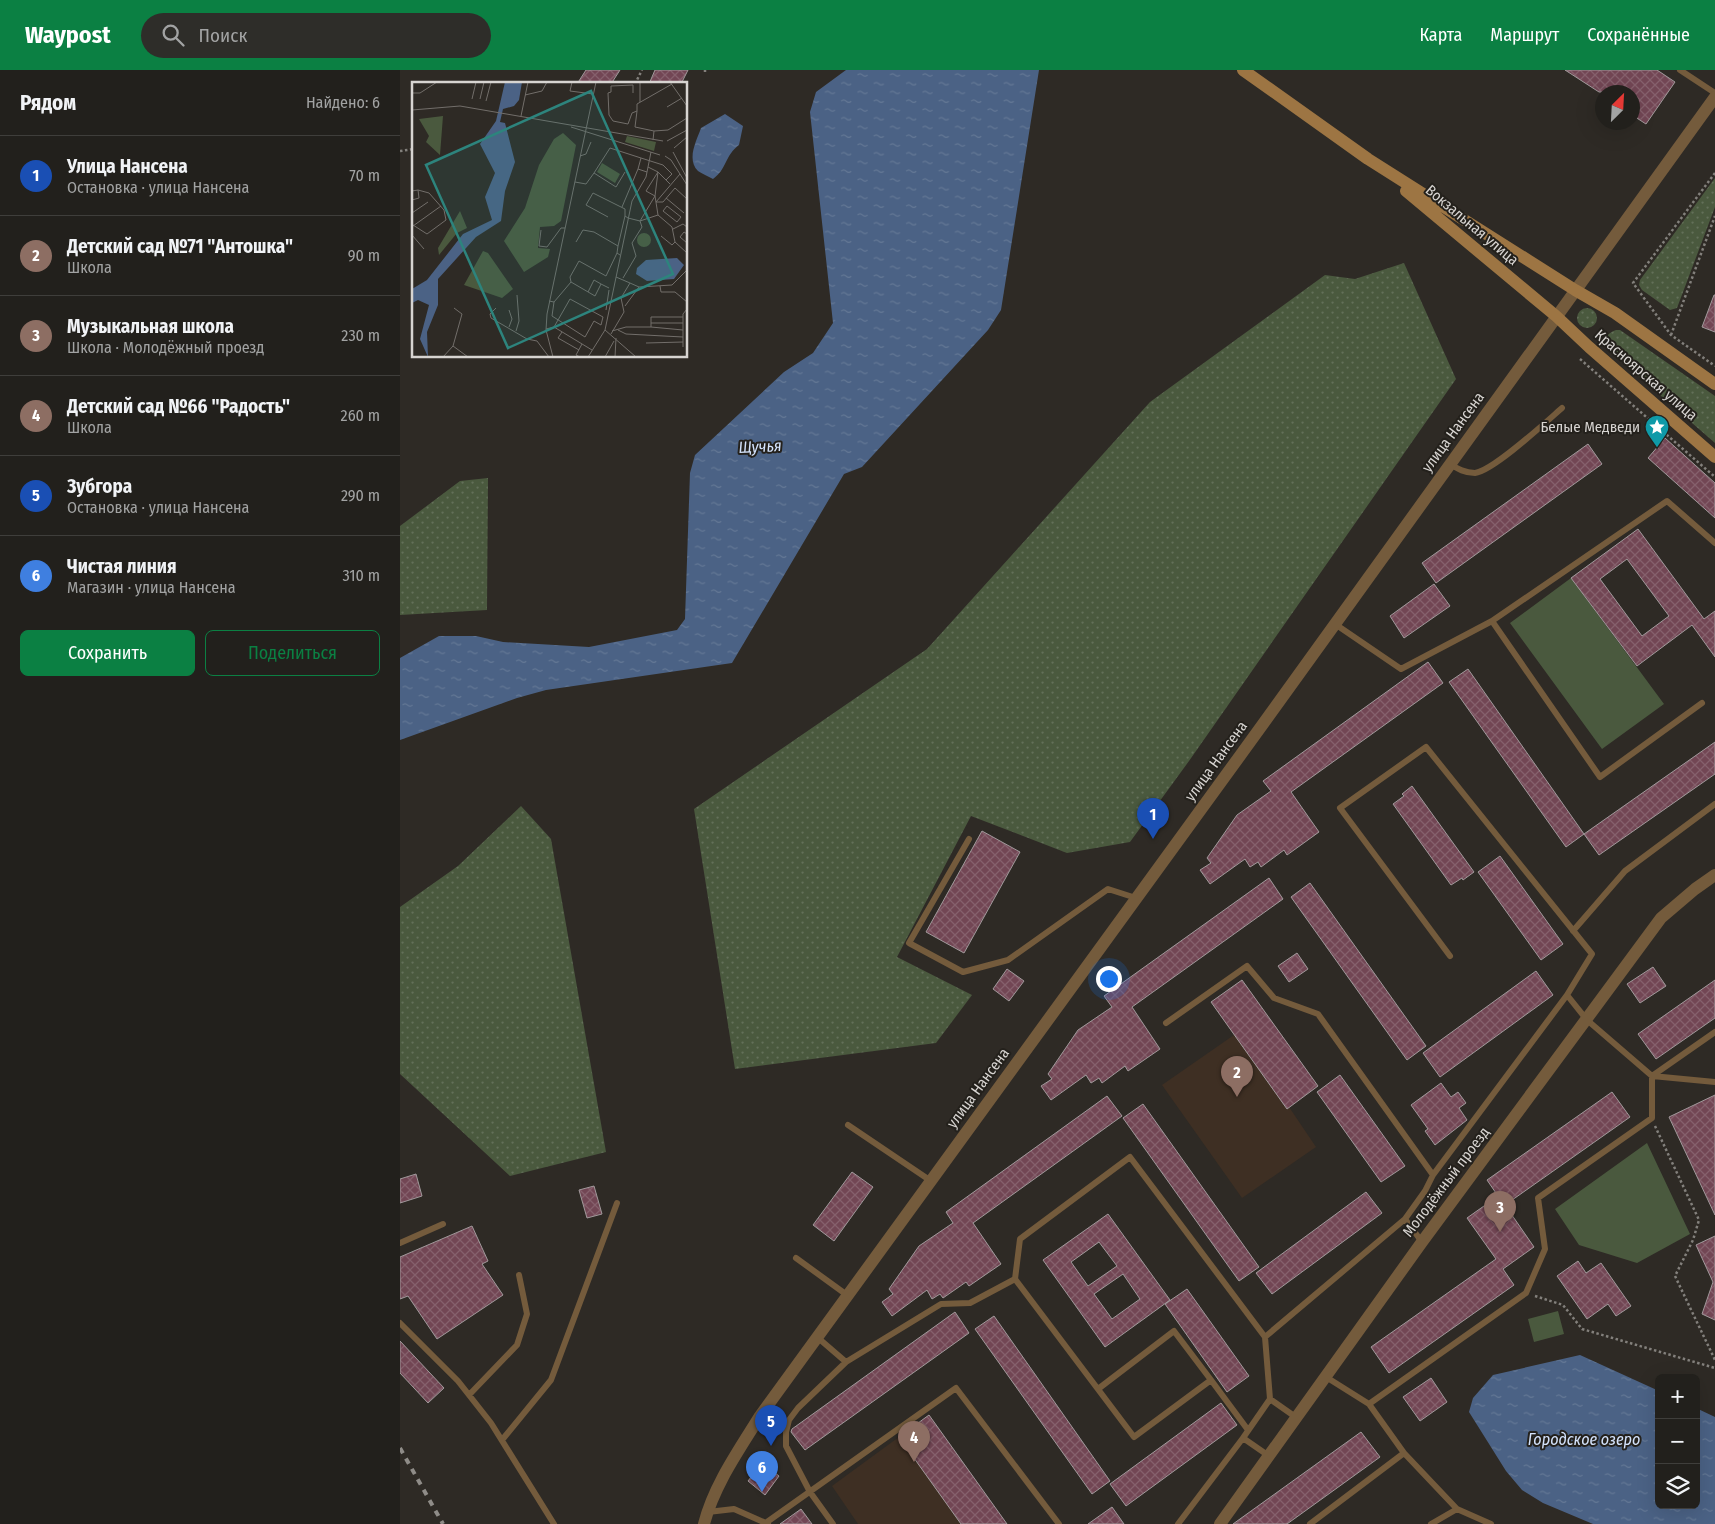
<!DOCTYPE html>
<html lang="ru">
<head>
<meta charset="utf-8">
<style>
  :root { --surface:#22201c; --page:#2e2d29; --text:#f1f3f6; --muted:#a2a3a3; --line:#3f3e3b; --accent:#0b8043 }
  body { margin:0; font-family:"Fira Sans Condensed",sans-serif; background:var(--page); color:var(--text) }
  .controls { position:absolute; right:15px; bottom:15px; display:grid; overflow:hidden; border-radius:8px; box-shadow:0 5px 20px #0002 }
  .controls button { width:45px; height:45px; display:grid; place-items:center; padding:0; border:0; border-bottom:1px solid var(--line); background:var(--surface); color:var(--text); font:25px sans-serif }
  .compass { position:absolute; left:1195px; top:15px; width:45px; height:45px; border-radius:50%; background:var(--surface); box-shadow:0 5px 20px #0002; rotate:24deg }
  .you { position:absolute; left:708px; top:908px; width:18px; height:18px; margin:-12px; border:4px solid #fff; border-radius:50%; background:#1a73e8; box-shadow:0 0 0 8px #1a73e833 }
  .badge { display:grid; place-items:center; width:32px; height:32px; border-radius:50%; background:var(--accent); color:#fff; font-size:16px; font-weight:700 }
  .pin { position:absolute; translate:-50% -41px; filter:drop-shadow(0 1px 2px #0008) }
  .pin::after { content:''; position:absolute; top:26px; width:18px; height:15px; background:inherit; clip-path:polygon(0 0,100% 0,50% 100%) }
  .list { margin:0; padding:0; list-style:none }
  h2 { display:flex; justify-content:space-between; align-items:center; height:65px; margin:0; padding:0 20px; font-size:21px }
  h2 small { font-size:16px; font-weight:400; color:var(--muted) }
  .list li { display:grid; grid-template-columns:32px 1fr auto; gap:15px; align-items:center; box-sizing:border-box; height:80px; padding:0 20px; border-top:1px solid var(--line) }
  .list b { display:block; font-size:19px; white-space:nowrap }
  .list p { margin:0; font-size:16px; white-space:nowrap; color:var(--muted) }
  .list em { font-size:16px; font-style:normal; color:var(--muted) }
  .actions { display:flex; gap:10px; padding:15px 20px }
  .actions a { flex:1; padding:11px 0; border:1px solid var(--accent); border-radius:8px; text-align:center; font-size:18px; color:var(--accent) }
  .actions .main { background:var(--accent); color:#fff }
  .icon { flex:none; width:28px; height:28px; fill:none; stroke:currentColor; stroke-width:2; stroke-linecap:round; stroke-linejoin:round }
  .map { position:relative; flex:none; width:1315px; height:1454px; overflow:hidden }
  header { display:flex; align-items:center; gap:30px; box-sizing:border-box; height:70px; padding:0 25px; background:var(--accent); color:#fff }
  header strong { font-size:24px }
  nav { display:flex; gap:28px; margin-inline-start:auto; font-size:18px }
  .search { width:350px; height:45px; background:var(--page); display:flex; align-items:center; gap:12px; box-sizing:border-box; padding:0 18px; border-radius:28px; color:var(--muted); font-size:19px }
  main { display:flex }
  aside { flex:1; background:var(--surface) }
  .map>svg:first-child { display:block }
</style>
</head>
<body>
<header>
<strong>Waypost</strong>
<div class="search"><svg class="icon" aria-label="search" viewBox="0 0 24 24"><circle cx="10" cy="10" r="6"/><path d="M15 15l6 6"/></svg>Поиск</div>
<nav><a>Карта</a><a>Маршрут</a><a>Сохранённые</a></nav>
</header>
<main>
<aside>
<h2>Рядом<small>Найдено: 6</small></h2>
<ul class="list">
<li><span class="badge" style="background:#1a4fb4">1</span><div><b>Улица Нансена</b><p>Остановка · улица Нансена</p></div><em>70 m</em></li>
<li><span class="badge" style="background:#8d6e63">2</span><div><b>Детский сад №71 &quot;Антошка&quot;</b><p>Школа</p></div><em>90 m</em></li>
<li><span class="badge" style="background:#8d6e63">3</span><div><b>Музыкальная школа</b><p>Школа · Молодёжный проезд</p></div><em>230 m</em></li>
<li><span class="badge" style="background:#8d6e63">4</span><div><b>Детский сад №66 &quot;Радость&quot;</b><p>Школа</p></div><em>260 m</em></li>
<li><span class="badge" style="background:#1a4fb4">5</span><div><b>Зубгора</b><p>Остановка · улица Нансена</p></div><em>290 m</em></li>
<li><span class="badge" style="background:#3f7fe0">6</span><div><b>Чистая линия</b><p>Магазин · улица Нансена</p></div><em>310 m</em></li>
</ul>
<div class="actions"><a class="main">Сохранить</a><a>Поделиться</a></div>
</aside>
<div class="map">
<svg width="1315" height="1454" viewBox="0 0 1315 1454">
  <defs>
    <pattern id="grass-dots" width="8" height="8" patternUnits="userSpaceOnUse" patternTransform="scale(1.25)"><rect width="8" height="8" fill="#4a593e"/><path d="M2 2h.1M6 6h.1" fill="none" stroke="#637059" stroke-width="1.8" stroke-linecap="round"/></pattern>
    <pattern id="water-ripples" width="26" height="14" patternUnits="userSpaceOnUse" patternTransform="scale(1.25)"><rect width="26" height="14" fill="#4b6285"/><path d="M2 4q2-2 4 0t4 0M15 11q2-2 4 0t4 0" fill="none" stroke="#647895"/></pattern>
    <pattern id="building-cross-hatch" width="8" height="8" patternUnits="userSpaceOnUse" patternTransform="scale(1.25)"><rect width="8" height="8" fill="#724654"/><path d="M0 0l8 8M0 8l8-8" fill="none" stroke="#85606c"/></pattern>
  </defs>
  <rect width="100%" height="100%" fill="#2e2a25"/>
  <path fill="#3e2f23" d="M842,910L918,1016L889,1037L916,1077L842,1128L762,1015L834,965L811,932Z
    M529,1345L605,1454H458L432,1416Z"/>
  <path fill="url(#grass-dots)" d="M1315,108V137L1277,238L1270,240L1242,220L1239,215L1240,210Z
    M1004,193L1056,309L789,691L730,772L667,783L571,746L497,887L572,925L536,973L335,999L294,739L527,579L750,332L925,205L955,209Z
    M1177 248a10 10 0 1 1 20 0a10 10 0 1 1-20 0Z
    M1216,260H1220L1315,326V373L1206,278C1204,269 1207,263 1216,260Z
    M88,408L87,540L0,545V456L60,411Z
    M121,736L151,769L206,1082L110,1106L0,1004V837L58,796Z"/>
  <path fill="#4a593e" d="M1171,508L1264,634L1202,679L1110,553Z
    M1247,1073L1290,1164L1237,1193L1179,1175L1155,1139Z
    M1158,1241L1164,1264L1134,1272L1128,1249Z"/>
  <path fill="url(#water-ripples)" d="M446,0H639L601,240L588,260L462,397L444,404L332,593L146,620L117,628L0,670V588L39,566H76L103,572L189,577L277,560L285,549L290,403L295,385L384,302L413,283L433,253L410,42L416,22Z
    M325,44L343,56L339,75C325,85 327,99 313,109C308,106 302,104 298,101C286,89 297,70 301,58Z
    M1180,1285L1259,1321V1435H1296V1338L1315,1347V1454H1193L1143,1433L1122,1420L1106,1401L1069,1342L1073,1328L1093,1305Z"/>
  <path fill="url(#building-cross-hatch)" stroke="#a1999b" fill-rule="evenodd" d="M186,0H220L211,14H177Z
    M255,0H288L281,14H249Z
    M1165,0H1257L1275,12L1246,54L1232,45V22H1199Z
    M1314,225H1315V262L1302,257Z
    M1265,368L1315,413V448L1248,388Z
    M1188,374L1202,394L1036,513L1022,493Z
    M1238,459L1304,549L1315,541V587L1292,555L1237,596L1171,508ZM1227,489L1269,546L1242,566L1200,509Z
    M1034,514L1050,536L1004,568L990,546Z
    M1028,592L1043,613L891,722L919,762L887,785L884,780L861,797L858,792L850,797L845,789L810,814L800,800L811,793L807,788L837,745L871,721L863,711Z
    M1068,599L1184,764L1166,777L1049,612Z
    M1315,672V704L1199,785L1184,764Z
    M1012,716L1074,802L1063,810L1062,808L1051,815L993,734L1004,726L1002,724Z
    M582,761L620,782L564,883L526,862Z
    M1100,786L1163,874L1141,890L1078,802Z
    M869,808L883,829L732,937L760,979L728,1001L725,996L702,1013L699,1008L691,1013L686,1005L651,1030L641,1016L652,1009L648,1004L678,960L712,937L704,926Z
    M910,813L1026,976L1007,990L891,827Z
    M897,883L908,899L889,912L878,896Z
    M1253,897L1266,916L1240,933L1227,914Z
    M607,899L624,911L609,931L593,919Z
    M1136,901L1153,925L1040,1007L1023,983Z
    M842,910L918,1016L887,1039L811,932Z
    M1315,910V948L1256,989L1238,964Z
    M940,1005L1005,1096L981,1112L917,1022Z
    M1041,1013L1051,1027L1058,1022L1066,1033L1059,1038L1067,1050L1035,1075L1025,1061L1028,1059L1011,1035Z
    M1212,1022L1230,1047L1105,1135L1134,1177L1103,1199L1114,1215L989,1303L971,1277L1096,1189L1067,1148L1098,1126L1087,1110Z
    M1315,1025V1145L1269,1047Z
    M707,1026L722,1046L573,1153L601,1194L569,1216L566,1212L543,1228L540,1224L532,1229L527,1220L492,1246L482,1232L493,1224L489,1219L519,1176L553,1153L546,1142Z
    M743,1034L859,1197L839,1211L723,1048Z
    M452,1102L473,1117L434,1171L413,1155Z
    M16,1104L22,1126L0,1133V1109Z
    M194,1116L202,1144L187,1148L179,1120Z
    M966,1122L982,1143L872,1224L856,1203Z
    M708,1144L770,1230L705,1277L643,1190ZM699,1172L717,1196L688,1216L671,1192ZM723,1204L740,1229L712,1249L694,1224Z
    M72,1156L88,1191L82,1194L103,1225L37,1269L8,1226L0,1229V1187Z
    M1315,1166V1250L1302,1244L1313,1212L1296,1175Z
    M1178,1191L1186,1203L1201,1193L1231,1236L1216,1246L1208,1234L1187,1249L1157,1206Z
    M787,1219L849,1306L827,1322L765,1234Z
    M555,1242L569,1263L405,1380L391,1362L392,1359Z
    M594,1246L710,1411L692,1424L575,1259Z
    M0,1271L44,1318L28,1333L0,1303Z
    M1031,1308L1047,1332L1020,1351L1003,1327Z
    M821,1333L837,1355L726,1436L710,1414Z
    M529,1345L607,1454H561L499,1367Z
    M961,1362L980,1387L887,1454H833Z
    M362,1393L379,1406L365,1425L348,1411Z
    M712,1437L724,1454H688Z
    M401,1439L412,1454H380Z"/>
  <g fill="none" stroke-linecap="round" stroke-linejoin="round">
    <path stroke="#83807c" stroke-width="2.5" stroke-dasharray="2.5 2.5" stroke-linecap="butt" d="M305,2V0
      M235,14L242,0
      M0,81L14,79
      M1315,103L1233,213L1271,265L1315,296
      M1271,265L1315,146
      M1180,289L1315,407
      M1255,1056L1299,1150L1293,1170L1275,1206L1315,1290
      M1135,1226L1163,1235L1182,1259L1315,1298"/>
    <path stroke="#745b3c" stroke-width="6" d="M1280,0L1315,23
      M1050,394C1058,399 1065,403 1075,403C1093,401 1146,352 1162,338
      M935,554L1001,599L1092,551
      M1302,633L1200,707L1092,551L1267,431L1315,473
      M569,769L509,873L563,902L608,890L708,819L736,828
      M1173,861L1225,801L1315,734
      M1050,886L940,738L1026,677L1192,884L1167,925L1187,950L1252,1006L1315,1012
      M766,953L847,896L874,928L918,944L1033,1105L1025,1121L1005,1149
      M448,1055L531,1111
      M1033,1105L1167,925
      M0,1173L43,1154
      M396,1188L447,1225
      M0,1253L58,1311L91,1353L154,1454
      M417,1267L446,1292L398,1338L389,1350L386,1362V1376L410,1422L433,1454
      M865,1267L870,1329
      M446,1292L541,1234L570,1233L615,1209
      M698,1319L774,1261L811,1310
      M69,1325L117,1275L127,1244L119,1205
      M969,1334L1126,1223L1145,1179L1138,1128L1252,1048V1006L1315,962
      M848,1360L811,1310L734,1367L615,1209L620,1169L730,1087L865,1267L1005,1149L1022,1172
      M102,1370L151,1310L217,1133
      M1004,1383L1057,1439L1091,1454
      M869,1386L843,1368L870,1329L897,1348
      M308,1442L334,1439L368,1454
      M367,1452L556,1318L659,1454
      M778,1454L843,1368
      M910,1454L1004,1383L969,1334L926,1307
      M1031,1454L1057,1439"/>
    <path stroke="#745b3c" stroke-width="12" d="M820,1454L1022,1172L1261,848L1295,819L1315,805"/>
    <path stroke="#745b3c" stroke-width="12" d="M304,1454C314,1415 339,1380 360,1346L842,683L1315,27"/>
    <path stroke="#9d7543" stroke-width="12" d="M843,0L968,89L1175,220L1215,243L1315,314
      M1006,121L1156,246L1189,277L1315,387"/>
    <path stroke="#8f8c88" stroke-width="4" stroke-dasharray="6 6" stroke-linecap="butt" d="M0,1378L43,1454"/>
  </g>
  <defs>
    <symbol id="sight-pin" viewBox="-11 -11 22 30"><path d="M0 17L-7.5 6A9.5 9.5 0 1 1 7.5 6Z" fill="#0f9aa8" stroke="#24211c"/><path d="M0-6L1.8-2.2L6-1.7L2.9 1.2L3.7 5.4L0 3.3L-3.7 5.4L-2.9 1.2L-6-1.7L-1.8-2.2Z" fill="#fff"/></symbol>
  </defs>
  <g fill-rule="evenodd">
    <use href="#sight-pin" x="1243" y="343" width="28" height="38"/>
  </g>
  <g text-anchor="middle" stroke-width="4" stroke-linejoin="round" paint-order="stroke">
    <g font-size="15" fill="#d7d4d1" stroke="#24211c">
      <text transform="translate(1072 155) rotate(40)" y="5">Вокзальная улица</text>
      <text transform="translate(1246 305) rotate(41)" y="5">Красноярская улица</text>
      <text transform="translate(1053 362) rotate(-54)" y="5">улица Нансена</text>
      <text transform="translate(816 691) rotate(-54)" y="5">улица Нансена</text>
      <text transform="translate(578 1018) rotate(-54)" y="5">улица Нансена</text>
      <text transform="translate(1046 1112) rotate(-53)" y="5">Молодёжный проезд</text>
    </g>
    <g font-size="15" fill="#d7d4d1" stroke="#24211c" text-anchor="end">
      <text x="1240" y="362">Белые Медведи</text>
    </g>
    <g font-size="16" font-style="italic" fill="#d4e3fc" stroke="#24211c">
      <text transform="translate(360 376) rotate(-3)" y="6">Щучья</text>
      <text x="1184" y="1375">Городское озеро</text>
    </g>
  </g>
  <g transform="translate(12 12)">
    <rect width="275" height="275" fill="#2e2a25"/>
    <path d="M31,34L28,73L14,60L17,54L7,37ZM151,51L164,63L149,139L142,144L128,145L126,166L138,167L136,175L112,190L92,159L113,126L127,83L142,57ZM215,54L244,60L242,69L213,60ZM48,129L55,146L45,151L27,173L26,166ZM71,169L76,171L101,207L90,216L52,203Z" fill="#4a593e"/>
    <path d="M190,81L208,92L203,101L185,90ZM225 158a7 7 0 1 1 14 0a7 7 0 1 1-14 0Z" fill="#4a593e"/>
    <path d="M93,0H110L107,18L102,24L91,27L88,40L93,41L103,80L93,109L89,139L64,155L26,197V223L15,250L16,275L8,257L17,223L6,218L0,221V207L15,198L51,152L80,138L73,115L83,91L68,62L84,39ZM265,176L272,183L262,197L235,199L224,192L225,186L234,178Z" fill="#4b6285"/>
    <path fill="none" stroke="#726e6a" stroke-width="1" d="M160,0L158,9L181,12M228,0V20M258,0L275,24M0,11H8L25,0M221,11V3L199,4V10L196,11L197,33L201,39L216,42L220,31L225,29L223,45L242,49L241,58M113,13L130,9L135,0M60,17L64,0M68,17L72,0M74,19L79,0M255,25L270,16M0,28L48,24L251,59M225,29V22L260,2M109,34L116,0M159,45L248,73M242,49L256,48L275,36M255,59L275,48M262,66L275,55M261,70L275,96M168,74L174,72L179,60M253,74L259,78L275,103M229,76L251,83L260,92L254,98M236,85L246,90L243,114L246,133M213,90L204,105L182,91L198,66L229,76L226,87L235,90M268,92L244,120H251L263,106L275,117M163,100L174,102L182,91M0,109L6,108L7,116L0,118M254,116L272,131M255,124L269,135L265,140L251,129ZM210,125L226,87M0,131L16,120M196,135L174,123L181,111L213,127V134L216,136L228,139L246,133L260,145L263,160L275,171M1,143L15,152L34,138L32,128L17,111L6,108M1,144L29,124M261,147L271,142L275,145M129,148L127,164L135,165L149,146H153M275,152L272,150L268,155L275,161M0,153L12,167M249,154L260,163L263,160M164,160L171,148L182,150L206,164L205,171M206,164L213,134M211,196L224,174L220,161L230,145L228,139L243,114L234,109L246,90L258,102M218,201L227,205L260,203L275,188M248,204L249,210H263L275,220M197,206L189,202L183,214L159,200L158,195L167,179L194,194L205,171L208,173M176,210L182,198L189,202M137,219L142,220L140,234L173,255L182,239L189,243M142,220L159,200M213,224L227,205M84,226L78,232L79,236L115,257L125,259L137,275M97,228L100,237L97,245M194,228L197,208M239,241H271M142,245L158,217L191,235L189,243M239,245L271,248M134,247L142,245L180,268M193,248L224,275M206,248L214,252L271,255M104,249L107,239L105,213M200,249L214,245H239V235H271M150,250L146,256L167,268M199,252L212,230L209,216L218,201L204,195M234,261L271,260M41,264L50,232L42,226M271,265V232L275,227M31,275L41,264L56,275M141,275L134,248L135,232L184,0M168,275L164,273L170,262M176,275L193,248L220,119L234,95L239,70M193,275L202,259M203,275L204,256"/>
    <path fill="#2d847d" fill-opacity="0.15" stroke="#2d847d" stroke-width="2.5" d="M179,9L261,192L96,266L14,83Z"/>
    <rect width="275" height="275" fill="none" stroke="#d7d4d1" stroke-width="2.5"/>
  </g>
</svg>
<div class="controls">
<button>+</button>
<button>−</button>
<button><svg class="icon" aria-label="layers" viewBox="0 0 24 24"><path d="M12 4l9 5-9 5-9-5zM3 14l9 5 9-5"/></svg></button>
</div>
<svg class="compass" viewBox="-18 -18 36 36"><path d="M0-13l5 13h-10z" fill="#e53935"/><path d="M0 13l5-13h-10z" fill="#a2a3a3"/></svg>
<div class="you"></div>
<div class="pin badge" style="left:753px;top:769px;background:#1a4fb4">1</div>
<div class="pin badge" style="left:837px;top:1027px;background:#8d6e63">2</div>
<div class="pin badge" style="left:1100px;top:1162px;background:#8d6e63">3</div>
<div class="pin badge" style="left:514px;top:1392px;background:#8d6e63">4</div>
<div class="pin badge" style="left:371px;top:1376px;background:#1a4fb4">5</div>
<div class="pin badge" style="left:362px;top:1422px;background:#3f7fe0">6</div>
</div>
</main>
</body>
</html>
